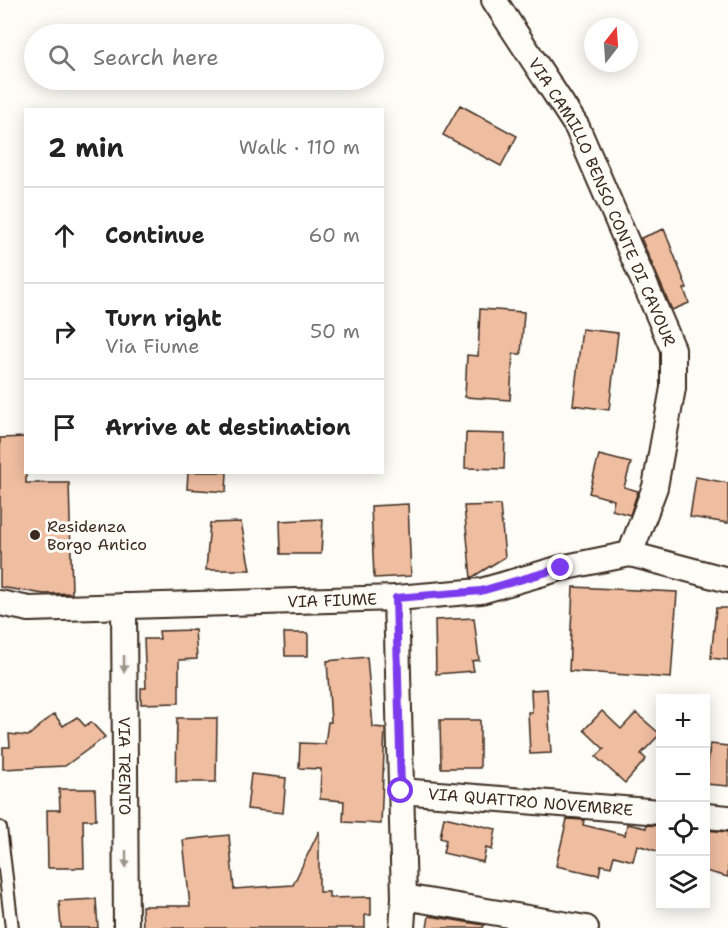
<!DOCTYPE html>
<html lang="en">
<head>
<meta charset="utf-8">
<style>
  :root { --surface:#fff; --page:#f6f6f6; --text:#222; --muted:#767676; --line:#e0e0e0 }
  body { margin:0; font-family:"Shantell Sans",sans-serif; background:var(--page); color:var(--text) }
  .controls { position:absolute; right:18px; bottom:18px; display:grid; overflow:hidden; border-radius:0px; box-shadow:0 3px 15px #0003 }
  .controls button { width:54px; height:54px; display:grid; place-items:center; padding:0; border:0; border-bottom:2px solid var(--line); background:var(--surface); color:var(--text); font:30px sans-serif }
  .compass { position:absolute; left:584px; top:18px; width:54px; height:54px; border-radius:50%; background:var(--surface); box-shadow:0 3px 15px #0003; rotate:17deg }
  .stop { position:absolute; width:18px; height:18px; margin:-14px; border:4px solid #7c3aed; border-radius:50%; background:#fff }
  .stop.end { background:#7c3aed; border-color:#fff; box-shadow:0 2px 6px #0008 }
  .list { margin:0; padding:0; list-style:none }
  h2 { display:flex; justify-content:space-between; align-items:center; height:78px; margin:0; padding:0 24px; font-size:26px }
  h2 small { font-size:20px; font-weight:400; color:var(--muted) }
  .list li { display:grid; grid-template-columns:39px 1fr auto; gap:18px; align-items:center; box-sizing:border-box; height:96px; padding:0 24px; border-top:2px solid var(--line) }
  .list b { display:block; font-size:22px; white-space:nowrap }
  .list p { margin:0; font-size:20px; white-space:nowrap; color:var(--muted) }
  .list em { font-size:20px; font-style:normal; color:var(--muted) }
  .icon { flex:none; width:33px; height:33px; fill:none; stroke:currentColor; stroke-width:2; stroke-linecap:round; stroke-linejoin:round }
  .map { position:relative; flex:none; width:728px; height:928px; overflow:hidden }
  .search { position:absolute; background:var(--surface); box-shadow:0 3px 15px #0003; left:24px; top:24px; width:360px; height:66px; display:flex; align-items:center; gap:15px; box-sizing:border-box; padding:0 21px; border-radius:33px; color:var(--muted); font-size:22px }
  .panel { position:absolute; background:var(--surface); box-shadow:0 3px 15px #0003; left:24px; top:108px; width:360px; height:366px; border-radius:0px }
  .map>svg:first-child { display:block }
</style>
</head>
<body>
<div class="map">
<svg width="728" height="928" viewBox="0 0 728 928">
  <rect width="100%" height="100%" fill="#fdfcf7"/>
  <filter id="ink" filterUnits="userSpaceOnUse"><feTurbulence type="fractalNoise" baseFrequency=".0167" numOctaves="2"/><feDisplacementMap in="SourceGraphic" scale="12" xChannelSelector="R" yChannelSelector="G"/><feConvolveMatrix kernelMatrix="1 2 1 2 8 2 1 2 1" color-interpolation-filters="sRGB"/></filter>
  <g filter="url(#ink)">
    <path fill="#efbda0" stroke="#3b2a1e" stroke-width="1.5" d="M460,105L517,136L501,166L443,135Z
      M664,229L687,288L684,289L689,303L672,310L641,238Z
      M480,309L524,312L521,354H513L510,400L465,397L467,355L478,356Z
      M582,329L618,333L609,410L573,405Z
      M466,433L505,434L504,469L465,468Z
      M26,437V483H69L72,593L44,594L0,587V438Z
      M599,455L631,463L624,487L638,491L630,515L612,510L614,500L589,493Z
      M188,472H227L226,492L187,489Z
      M696,477L728,483V523L690,517Z
      M408,504L411,576L374,578L371,506Z
      M500,505L505,557L471,578L464,506Z
      M323,519L321,554H281L280,521Z
      M241,522L250,570H206L210,523Z
      M573,587L677,592L671,678L569,671Z
      M716,608H728V660L711,658Z
      M474,618L479,660L472,661L474,671L436,674L435,620Z
      M195,630L197,659L179,660V703L141,704V688H146L144,639H160L159,631Z
      M284,633H308V656H285Z
      M367,657L373,727L385,728L381,824L343,822L344,801L320,799L321,769L299,768L300,743L325,744L328,722H331L327,661Z
      M547,689L551,753L530,754L528,712H532L531,690Z
      M602,711L621,729L636,713L660,734L641,754L646,759L625,783L596,757L604,749L584,730Z
      M54,714L63,726L77,717L85,726L91,722L105,737L65,766L3,769V747H10L9,734L28,736Z
      M177,718H217L216,782H176Z
      M440,720H480V768H441Z
      M710,744L728,746V786L706,784Z
      M251,774L286,778L283,813L247,809Z
      M59,789H95L96,820H83L84,868H48L47,810H60Z
      M444,817L496,829L492,850L486,848L483,862L443,853L446,840L440,838Z
      M567,819L584,820L583,825L625,835L627,824L646,828V825L660,826V852L637,845L633,861L614,856L611,867L601,865L599,875L556,866Z
      M705,830L728,832V877L705,871Z
      M319,831V892H329V898L371,897V915H365V928H143L142,906H190L183,840L229,835L234,889L293,885Z
      M96,899L98,928H61L59,901Z
      M429,916L484,925L483,928H427Z"/>
    <g fill="none" stroke-linecap="round" stroke-linejoin="round">
      <defs>
        <path id="service" d="M0,828L12,928"/>
        <g id="minor">
          <path id="s1" d="M494,0L577,127L673,349V388L655,487L630,554"/>
          <path d="M396,598L404,897L402,928"/>
          <path id="s2" d="M0,603L29,609L396,598L481,591L561,568L630,554L728,580"/>
          <path id="s3" d="M124,606L126,928"/>
          <path id="s4" d="M401,791L660,812"/>
          <path d="M706,816L728,818"/>
          <path d="M404,897L586,928"/>
        </g>
      </defs>
      <use href="#service" stroke="#3b2a1e" stroke-width="16"/>
      <use href="#minor" stroke="#3b2a1e" stroke-width="28"/>
      <use href="#service" stroke="#fdfcf7" stroke-width="12"/>
      <use href="#minor" stroke="#fdfcf7" stroke-width="24"/>
    </g>
    <defs><path id="oneway-solid" d="M-6-.8H1V-3.2L6.5 0L1 3.2V.8H-6Z" transform="scale(1.5)"/></defs>
    <g fill="#9c938a">
      <use href="#oneway-solid" transform="translate(124 664) rotate(90)"/>
      <use href="#oneway-solid" transform="translate(126 859) rotate(90)"/>
    </g>
  </g>
  <g fill="none" stroke-linecap="round" stroke-linejoin="round" filter="url(#ink)">
    <path stroke="#7c3aed" stroke-width="8" d="M401,791L396,598L481,591L561,568"/>
  </g>
  <circle fill="#3b2a1e" stroke="#fdfcf7" stroke-width="2" cx="35" cy="535" r="6"/>
  <g text-anchor="middle" stroke-width="6" stroke-linejoin="round" paint-order="stroke">
    <g font-size="16" fill="#3b2a1e" stroke="#fdfcf7">
      <text dy="6" stroke="none"><textPath href="#s1" startOffset="230">VIA CAMILLO BENSO CONTE DI CAVOUR</textPath></text>
      <text dy="6" stroke="none"><textPath href="#s2" startOffset="333">VIA FIUME</textPath></text>
      <text dy="6" stroke="none"><textPath href="#s3" startOffset="160">VIA TRENTO</textPath></text>
      <text dy="6" stroke="none"><textPath href="#s4" startOffset="130">VIA QUATTRO NOVEMBRE</textPath></text>
    </g>
    <g font-size="16" fill="#3b2a1e" stroke="#fdfcf7" text-anchor="start">
      <text x="47" y="532">Residenza<tspan x="47" dy="18">Borgo Antico</tspan></text>
    </g>
  </g>
</svg>
<div class="controls">
<button>+</button>
<button>−</button>
<button><svg class="icon" aria-label="locate" viewBox="0 0 24 24"><circle cx="12" cy="12" r="6"/><path d="M12 2v4M12 18v4M2 12h4M18 12h4"/></svg></button>
<button><svg class="icon" aria-label="layers" viewBox="0 0 24 24"><path d="M12 4l9 5-9 5-9-5zM3 14l9 5 9-5"/></svg></button>
</div>
<svg class="compass" viewBox="-18 -18 36 36"><path d="M0-13l5 13h-10z" fill="#e53935"/><path d="M0 13l5-13h-10z" fill="#767676"/></svg>
<div class="stop" style="left:401px;top:791px"></div>
<div class="stop end" style="left:561px;top:568px"></div>
<div class="search"><svg class="icon" aria-label="search" viewBox="0 0 24 24"><circle cx="10" cy="10" r="6"/><path d="M15 15l6 6"/></svg>Search here</div>
<section class="panel">
<h2>2 min<small>Walk · 110 m</small></h2>
<ul class="list">
<li><svg class="icon" aria-label="ahead" viewBox="0 0 24 24"><path d="M12 20V5M6 11l6-6 6 6"/></svg><div><b>Continue</b></div><em>60 m</em></li>
<li><svg class="icon" aria-label="right" viewBox="0 0 24 24"><path d="M7 20v-9h11M14 6l5 5-5 5"/></svg><div><b>Turn right</b><p>Via Fiume</p></div><em>50 m</em></li>
<li><svg class="icon" aria-label="arrive" viewBox="0 0 24 24"><path d="M6 21V4h12l-3 4 3 4H6"/></svg><div><b>Arrive at destination</b></div></li>
</ul>
</section>
</div>
</body>
</html>
